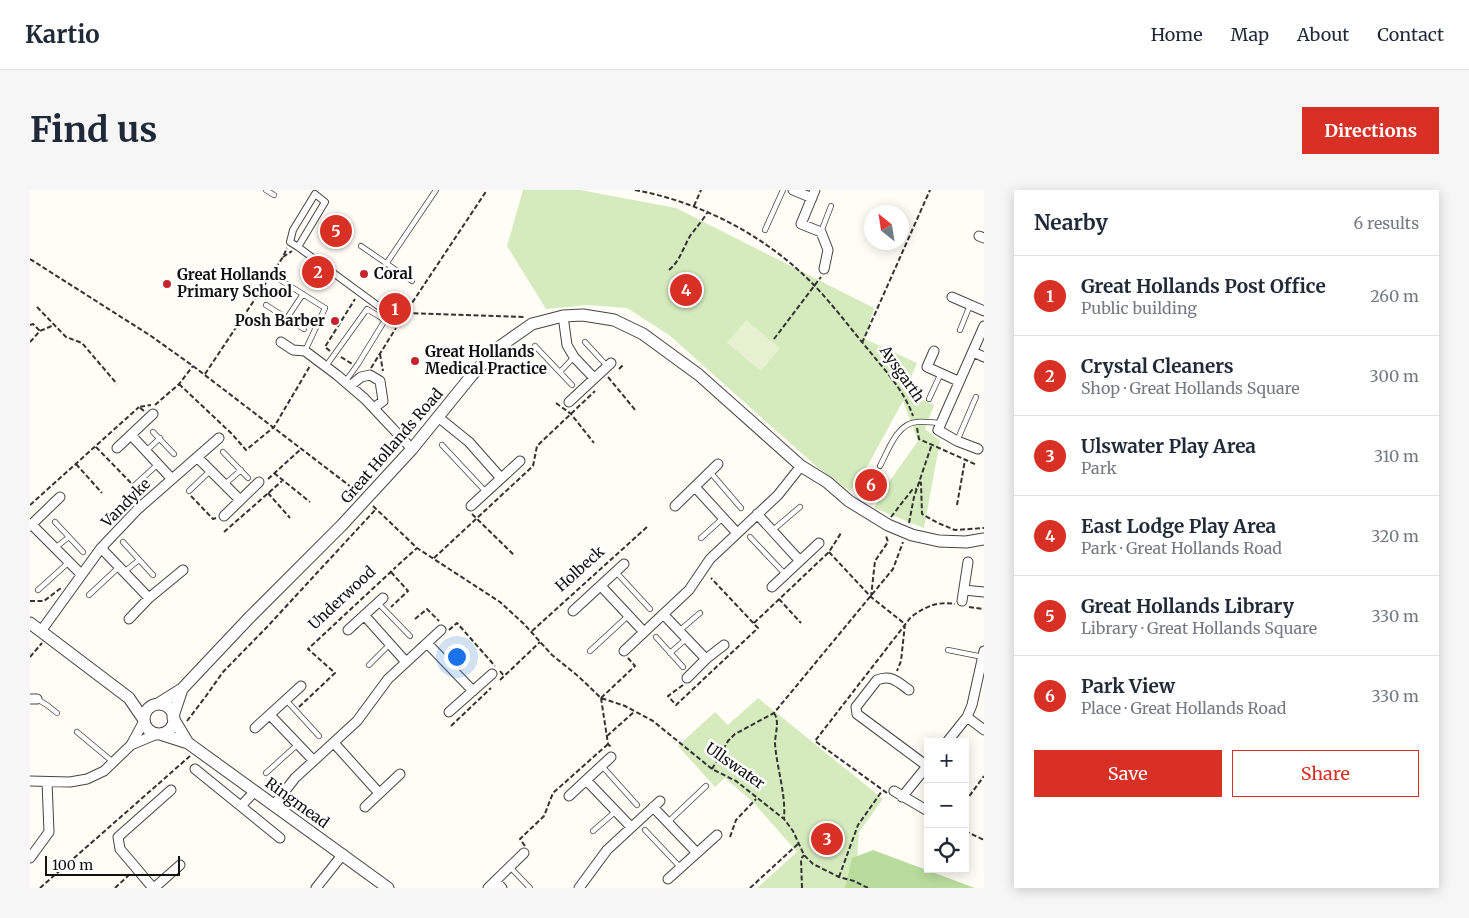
<!DOCTYPE html>
<html lang="en">
<head>
<meta charset="utf-8">
<style>
  :root { --surface:#fff; --page:#f6f6f7; --text:#1f2937; --muted:#747a83; --line:#e0e1e3; --accent:#d93025 }
  body { margin:0; font-family:Merriweather,serif; background:var(--page); color:var(--text) }
  .controls { position:absolute; right:15px; bottom:15px; display:grid; overflow:hidden; border-radius:0px; box-shadow:0 2px 12px #0003 }
  .controls button { width:45px; height:45px; display:grid; place-items:center; padding:0; border:0; border-bottom:1px solid var(--line); background:var(--surface); color:var(--text); font:25px sans-serif }
  .compass { position:absolute; left:834px; top:15px; width:45px; height:45px; border-radius:50%; background:var(--surface); box-shadow:0 2px 12px #0003; rotate:330deg }
  .scale { position:absolute; left:15px; bottom:12px; width:135px; box-sizing:border-box; padding-left:5px; border:2px solid #111; border-top:0; font-size:14px; line-height:18px; white-space:nowrap; color:#111; -webkit-text-stroke:4px #fff; paint-order:stroke }
  .you { position:absolute; left:426px; top:466px; width:18px; height:18px; margin:-12px; border:4px solid #fff; border-radius:50%; background:#1a73e8; box-shadow:0 0 0 8px #1a73e833 }
  .badge { display:grid; place-items:center; width:32px; height:32px; border-radius:50%; background:var(--accent); color:#fff; font-size:16px; font-weight:700 }
  .pin { position:absolute; translate:-50% -50%; border:2px solid #fff; box-shadow:0 1px 5px #0006 }
  .list { margin:0; padding:0; list-style:none }
  h2 { display:flex; justify-content:space-between; align-items:center; height:65px; margin:0; padding:0 20px; font-size:21px }
  h2 small { font-size:16px; font-weight:400; color:var(--muted) }
  .list li { display:grid; grid-template-columns:32px 1fr auto; gap:15px; align-items:center; box-sizing:border-box; height:80px; padding:0 20px; border-top:1px solid var(--line) }
  .list b { display:block; font-size:19px; white-space:nowrap }
  .list p { margin:0; font-size:16px; white-space:nowrap; color:var(--muted) }
  .list em { font-size:16px; font-style:normal; color:var(--muted) }
  .actions { display:flex; gap:10px; padding:15px 20px }
  .actions a { flex:1; padding:11px 0; border:1px solid var(--accent); border-radius:0px; text-align:center; font-size:18px; color:var(--accent) }
  .actions .main { background:var(--accent); color:#fff }
  .icon { flex:none; width:28px; height:28px; fill:none; stroke:currentColor; stroke-width:2; stroke-linecap:round; stroke-linejoin:round }
  .map { position:relative; flex:none; width:954px; height:698px; overflow:hidden; border-radius:0px }
  header { display:flex; align-items:center; gap:30px; box-sizing:border-box; height:70px; padding:0 25px; background:var(--surface); border-bottom:1px solid var(--line) }
  header strong { font-size:24px }
  nav { display:flex; gap:28px; margin-inline-start:auto; font-size:18px }
  .intro { display:flex; align-items:center; justify-content:space-between; box-sizing:border-box; height:120px; padding:0 30px }
  h1 { margin:0; font-size:35px }
  .button { padding:12px 22px; border-radius:0px; background:var(--accent); color:#fff; font-size:18px; font-weight:700 }
  main { display:flex; gap:30px; padding:0 30px }
  aside { flex:1; background:var(--surface); border-radius:0px; box-shadow:0 2px 12px #0003 }
  .map>svg:first-child { display:block }
</style>
</head>
<body>
<header>
<strong>Kartio</strong>
<nav><a>Home</a><a>Map</a><a>About</a><a>Contact</a></nav>
</header>
<div class="intro"><h1>Find us</h1><a class="button">Directions</a></div>
<main>
<div class="map">
<svg width="954" height="698" viewBox="0 0 954 698">
  <rect width="100%" height="100%" fill="#fffdf5"/>
  <path fill="#d5ebbd" d="M493,0H550L646,18L844,118L835,149L887,173L875,202L904,215L895,239L910,251L894,338L844,318L861,289L888,251L873,211L838,275L820,301L786,276L639,145L597,118L558,115L516,119L477,56Z
    M728,508L853,609L829,642L827,670L822,698H727L767,662L722,611L695,588L685,597L648,556L685,522L698,535Z"/>
  <path fill="#b9dc9c" d="M843,660L945,698H815L822,668Z"/>
  <path fill="#e6f2cf" d="M716,130L750,158L731,181L697,153Z"/>
  <g fill="none" stroke-linecap="round" stroke-linejoin="round">
    <defs>
      <path id="service" d="M236,0L244,5
        M735,40L753,0
        M791,42L801,16
        M331,56L382,91
        M356,74L406,0
        M252,91L295,118L275,161
        M236,115L274,139
        M257,128L273,104
        M930,140L940,115
        M555,152L577,176
        M505,156L542,195
        M296,176L337,119L355,130L328,174L315,192
        M530,182L544,167
        M899,209L911,183
        M123,242L144,264
        M927,251L946,207
        M412,255L455,301
        M116,261L130,248
        M193,262L218,288
        M850,276C858,261 867,233 887,232C894,231 903,233 911,233
        M681,283L711,318
        M195,294L211,280
        M105,295L128,274
        M159,301L181,280
        M25,332L53,362
        M743,340L770,317
        M720,347L755,384
        M671,348L693,328
        M93,352L123,385
        M25,358L39,347
        M94,382L109,370
        M586,382L620,419
        M8,400L39,372
        M59,405L89,377
        M348,413L380,446
        M649,441L670,423
        M626,447L653,477
        M918,460L953,467
        M560,461L598,426
        M640,463L656,449
        M339,475L360,454
        M7,509L17,515L27,523
        M256,510L289,546
        M47,542L83,572
        M572,576L607,615
        M236,583L268,554
        M638,632L676,596
        M615,640L650,677
        M563,641L586,621
        M480,677L500,698"/>
      <path id="pedestrian" d="M268,57L295,12L285,4L263,40L260,52L268,57L370,132"/>
      <path id="minor" d="M763,0L782,8
        M785,0L771,34L791,42L798,60L794,79
        M949,46L954,48
        M922,107L954,121
        M533,126L537,155L544,167L564,188
        M251,152L263,160L275,161L307,185L335,209L382,259
        M904,161L897,177L928,191
        M943,162L954,167
        M320,196L331,187L340,185L350,191L353,211L344,218
        M539,212L581,173
        M408,227L439,252L470,287
        M101,245L141,288
        M87,258L123,224
        M948,259L927,251L908,240L954,136
        M167,267L210,310
        M665,297L707,343
        M441,316L490,271
        M645,316L688,274
        M727,324L770,371
        M194,326L229,292
        M2,335L51,384
        M0,336L30,307
        M71,358L119,408
        M571,396L613,441
        M742,397L789,353
        M934,400L954,402
        M932,411L938,372
        M543,421L594,374
        M633,424L676,469
        M334,425L376,472
        M99,429L119,408L153,380
        M318,440L353,408
        M11,441L71,358L108,319L189,248
        M397,453L443,501
        M594,461L659,400L680,369L748,305L771,276
        M657,488L676,469L694,455
        M879,500C868,492 861,484 847,490L826,517L827,524L897,576
        M0,509H7
        M419,522L462,484
        M240,525L283,570
        M937,527L954,540
        M225,538L271,496
        M917,552L937,527L942,515L954,461
        M304,553L349,603
        M101,555L114,531
        M165,579L250,648
        M556,590L601,637
        M0,591L40,592L57,589L74,581L101,555L127,544
        M864,601L898,621
        M539,606L581,567
        M872,607L898,575
        M244,615L265,588L327,531L358,489L411,440
        M211,616L225,601
        M335,617L370,584
        M623,617L667,663
        M0,668L19,642L17,592
        M638,689L687,645
        M465,691L472,698
        M123,698L90,659L88,647L141,600
        M124,698L150,675
        M286,698L313,664
        M458,698L494,663
        M549,698L577,660L630,611"/>
      <path id="tertiary" d="M0,433L99,508L114,530
        M128,514L152,499L219,428L312,335L382,259L442,185L469,157L502,134L533,126L553,125L584,130L613,144L669,185L771,276L797,292L819,311L858,335L882,345L909,351L936,352L954,349
        M114 529a15 15 0 1 1 30 0a15 15 0 1 1-30 0Z
        M143,526L152,499
        M143,528L158,553
        M130,544L158,553L358,698"/>
    </defs>
    <use href="#service" stroke="#444" stroke-width="6"/>
    <use href="#pedestrian" stroke="#444" stroke-width="8"/>
    <use href="#minor" stroke="#444" stroke-width="11"/>
    <use href="#tertiary" stroke="#444" stroke-width="13"/>
    <path stroke="#333" stroke-width="2" stroke-dasharray="5 2.5" stroke-linecap="butt" d="M605,0C670,12 732,44 779,90C800,111 817,134 836,157C853,178 874,200 883,226
      M664,16L671,0
      M253,67L262,61
      M0,69L121,146L163,176L329,303
      M639,80C650,71 653,58 660,46C666,38 672,31 677,23
      M7,117L36,147L52,153L87,194
      M376,123L494,127
      M374,125L457,0
      M0,135L3,134L10,141
      M744,149L791,87
      M0,152L10,141L24,135
      M832,153L900,0
      M300,161L295,157L325,109
      M350,164L353,181
      M311,167L322,174
      M341,178L366,138
      M589,179L593,175
      M175,184L253,67L257,58
      M578,187L606,221
      M149,194L202,244L216,260L244,237L280,176
      M526,213L541,224L564,253
      M125,215L149,194L163,176
      M114,221L109,217L121,215
      M887,238L889,249L947,275
      M66,257L101,293
      M46,274L72,303
      M244,283L280,312
      M238,289L271,259
      M889,292L891,293L892,324L908,333L925,340L954,338
      M238,303L260,328
      M161,306L183,329L186,328
      M0,315L109,217
      M927,315L935,270
      M343,316L387,358L470,412L494,434L522,465L548,486L571,508L595,516L623,531L682,579L706,591L754,629L763,641L774,665L783,674L809,687L824,691L838,698
      M442,324L484,365
      M861,327L882,300L887,299
      M879,333L884,307L902,254
      M194,342L252,291
      M799,362L841,407L875,434L871,471L867,481
      M404,368L503,276L507,256L565,201
      M368,375L387,358
      M361,382L378,401L361,417
      M841,407L845,371L858,352L856,346
      M749,409L771,433
      M0,411H14L31,398
      M939,417L954,419
      M385,429L397,419L409,431
      M724,433L799,362L811,343
      M419,440L427,433L465,476
      M502,441L617,337
      M0,467L12,453
      M470,481L474,486
      M470,490L510,452
      M653,495L638,506L646,515L728,438L681,388
      M571,508L605,476L598,468
      M571,508L578,554L582,558
      M269,517L305,483L278,459L366,377
      M744,523C750,532 745,543 745,554C747,579 756,604 754,629
      M157,531L176,506L193,482L237,437L346,319
      M421,536L461,498
      M577,546L605,521
      M682,579L698,551L705,544L744,523L863,379L873,352
      M857,603L785,551L881,427C895,417 906,411 925,414
      M935,612L954,586
      M935,641L954,650
      M700,647L706,630L726,609
      M495,656L490,649L514,626L523,603L578,554
      M809,687L828,635L852,601
      M10,698L160,566
      M85,698L100,684
      M720,698L769,653
      M772,698L771,669L774,665"/>
    <use href="#service" stroke="#fff" stroke-width="4.5"/>
    <use href="#pedestrian" stroke="#fff" stroke-width="6"/>
    <use href="#minor" stroke="#fff" stroke-width="9"/>
    <use href="#tertiary" stroke="#fff" stroke-width="11"/>
  </g>
  <g fill="#c4262e" stroke="#fff" stroke-width="2">
    <circle cx="334" cy="84" r="5"/>
    <circle cx="137" cy="94" r="5"/>
    <circle cx="305" cy="131" r="5"/>
    <circle cx="385" cy="171" r="5"/>
  </g>
  <g text-anchor="middle" stroke-width="5" stroke-linejoin="round" paint-order="stroke">
    <g font-size="15" font-weight="bold" fill="#111" stroke="#fff" text-anchor="start">
      <text x="344" y="89">Coral</text>
      <text x="147" y="90">Great Hollands<tspan x="147" dy="17">Primary School</tspan></text>
      <text x="295" y="136" text-anchor="end">Posh Barber</text>
      <text x="395" y="167">Great Hollands<tspan x="395" dy="17">Medical Practice</tspan></text>
    </g>
    <g font-size="15" fill="#111" stroke="#fff">
      <text transform="translate(872 184) rotate(55)" y="5">Aysgarth</text>
      <text transform="translate(362 256) rotate(-49)" y="5">Great Hollands Road</text>
      <text transform="translate(96 313) rotate(-45)" y="5">Vandyke</text>
      <text transform="translate(550 379) rotate(-42)" y="5">Holbeck</text>
      <text transform="translate(312 408) rotate(-43)" y="5">Underwood</text>
      <text transform="translate(705 576) rotate(35)" y="5">Ullswater</text>
      <text transform="translate(267 613) rotate(36)" y="5">Ringmead</text>
    </g>
  </g>
</svg>
<div class="controls">
<button>+</button>
<button>−</button>
<button><svg class="icon" aria-label="locate" viewBox="0 0 24 24"><circle cx="12" cy="12" r="6"/><path d="M12 2v4M12 18v4M2 12h4M18 12h4"/></svg></button>
</div>
<svg class="compass" viewBox="-18 -18 36 36"><path d="M0-13l5 13h-10z" fill="#e53935"/><path d="M0 13l5-13h-10z" fill="#747a83"/></svg>
<div class="scale">100 m</div>
<div class="you"></div>
<div class="pin badge" style="left:365px;top:119px">1</div>
<div class="pin badge" style="left:288px;top:82px">2</div>
<div class="pin badge" style="left:797px;top:649px">3</div>
<div class="pin badge" style="left:656px;top:100px">4</div>
<div class="pin badge" style="left:306px;top:41px">5</div>
<div class="pin badge" style="left:841px;top:295px">6</div>
</div>
<aside>
<h2>Nearby<small>6 results</small></h2>
<ul class="list">
<li><span class="badge">1</span><div><b>Great Hollands Post Office</b><p>Public building</p></div><em>260 m</em></li>
<li><span class="badge">2</span><div><b>Crystal Cleaners</b><p>Shop · Great Hollands Square</p></div><em>300 m</em></li>
<li><span class="badge">3</span><div><b>Ulswater Play Area</b><p>Park</p></div><em>310 m</em></li>
<li><span class="badge">4</span><div><b>East Lodge Play Area</b><p>Park · Great Hollands Road</p></div><em>320 m</em></li>
<li><span class="badge">5</span><div><b>Great Hollands Library</b><p>Library · Great Hollands Square</p></div><em>330 m</em></li>
<li><span class="badge">6</span><div><b>Park View</b><p>Place · Great Hollands Road</p></div><em>330 m</em></li>
</ul>
<div class="actions"><a class="main">Save</a><a>Share</a></div>
</aside>
</main>
</body>
</html>
